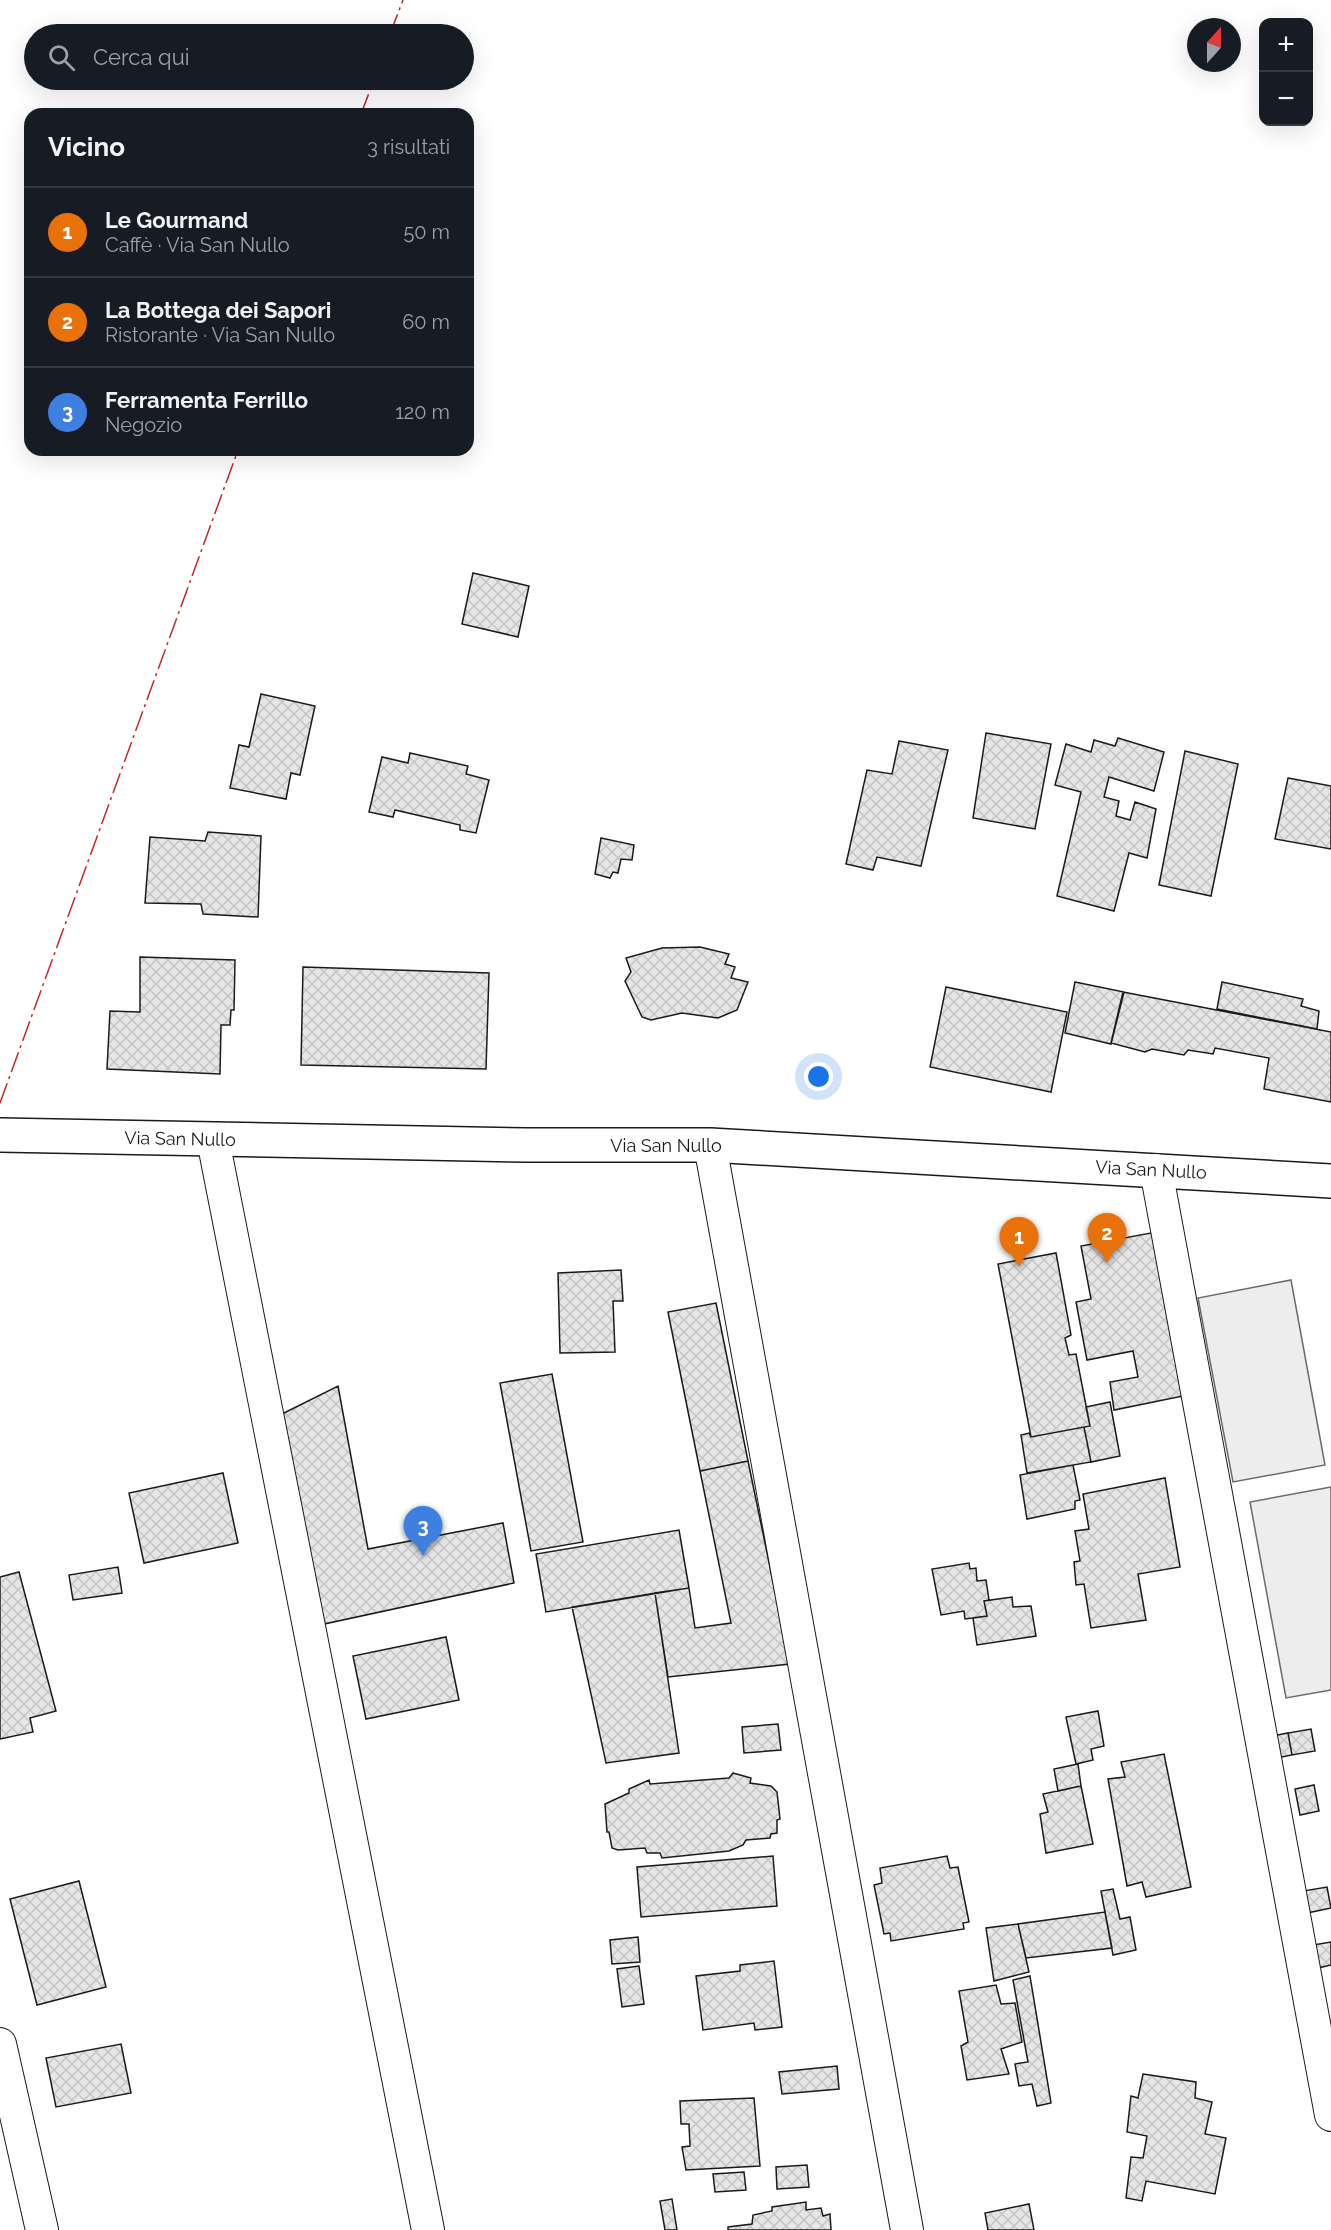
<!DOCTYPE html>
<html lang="it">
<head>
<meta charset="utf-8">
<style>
  :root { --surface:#171b24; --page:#20242c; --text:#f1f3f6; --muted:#9ea1a6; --line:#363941; --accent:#c62828 }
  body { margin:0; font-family:Raleway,sans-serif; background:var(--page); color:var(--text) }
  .controls { position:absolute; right:18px; top:18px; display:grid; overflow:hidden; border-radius:12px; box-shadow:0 6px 24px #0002 }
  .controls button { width:54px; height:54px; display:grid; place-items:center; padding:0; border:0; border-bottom:2px solid var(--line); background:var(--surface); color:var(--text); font:30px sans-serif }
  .compass { position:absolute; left:1187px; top:18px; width:54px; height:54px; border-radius:50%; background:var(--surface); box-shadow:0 6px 24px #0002; rotate:21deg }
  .you { position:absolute; left:819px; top:1077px; width:21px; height:21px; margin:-15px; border:4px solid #fff; border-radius:50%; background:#1a73e8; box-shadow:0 0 0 9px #1a73e833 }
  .badge { display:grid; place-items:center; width:39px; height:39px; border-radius:50%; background:var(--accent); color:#fff; font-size:20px; font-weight:700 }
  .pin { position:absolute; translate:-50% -50px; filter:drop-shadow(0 2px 3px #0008) }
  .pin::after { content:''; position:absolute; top:32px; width:21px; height:18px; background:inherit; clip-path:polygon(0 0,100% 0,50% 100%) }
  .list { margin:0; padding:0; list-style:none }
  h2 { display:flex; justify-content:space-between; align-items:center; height:78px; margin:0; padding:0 24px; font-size:26px }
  h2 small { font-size:20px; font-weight:400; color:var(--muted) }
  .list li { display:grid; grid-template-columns:39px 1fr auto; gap:18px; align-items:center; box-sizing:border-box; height:90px; padding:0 24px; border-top:2px solid var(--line) }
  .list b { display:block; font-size:22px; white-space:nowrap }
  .list p { margin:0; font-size:20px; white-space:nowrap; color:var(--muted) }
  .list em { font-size:20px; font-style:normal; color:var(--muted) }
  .icon { flex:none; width:33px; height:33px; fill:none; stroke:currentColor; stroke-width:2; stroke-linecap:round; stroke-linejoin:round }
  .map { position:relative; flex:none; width:1331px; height:2230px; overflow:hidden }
  .search { position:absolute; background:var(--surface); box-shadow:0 6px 24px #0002; left:24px; top:24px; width:450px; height:66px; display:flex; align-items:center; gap:15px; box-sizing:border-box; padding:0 21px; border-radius:33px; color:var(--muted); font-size:22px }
  .panel { position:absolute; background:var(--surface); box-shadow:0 6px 24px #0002; left:24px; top:108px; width:450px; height:348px; border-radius:18px }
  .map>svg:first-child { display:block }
</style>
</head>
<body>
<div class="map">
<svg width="1331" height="2230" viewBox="0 0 1331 2230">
  <defs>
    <pattern id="building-cross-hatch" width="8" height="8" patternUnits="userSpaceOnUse" patternTransform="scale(1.5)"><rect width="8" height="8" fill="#e6e6e6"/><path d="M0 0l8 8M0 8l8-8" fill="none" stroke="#c5c5c5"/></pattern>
  </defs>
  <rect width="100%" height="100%" fill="#fff"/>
  <path fill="#ededed" stroke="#6a6a6a" stroke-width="1.5" d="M1291,1280L1325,1465L1233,1482L1198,1298Z
    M1331,1487V1690L1286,1698L1250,1502Z"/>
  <path fill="url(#building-cross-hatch)" stroke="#1a1a1a" stroke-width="1.5" d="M473,573L529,586L518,637L462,624Z
    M261,694L315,706L300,775L291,773L286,799L230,788L239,745L249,747Z
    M986,733L1051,744L1035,829L973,818Z
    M1118,738L1164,752L1154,791L1109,777L1104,797L1119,801L1116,816L1130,820L1135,802L1156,809L1147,858L1129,853L1114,911L1057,896L1081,792L1055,785L1066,744L1091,752L1094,740L1115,746Z
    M899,741L948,750L921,866L877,857L873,870L846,864L867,770L892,774Z
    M1185,751L1238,764L1211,896L1159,885Z
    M410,753L468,766L466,774L489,780L476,833L460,830V825L395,810L393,817L369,812L382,757L408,763Z
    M1288,778L1331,786V849L1275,839Z
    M208,832L261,836L258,917L203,914L201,904L145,903L150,837L205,841Z
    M601,838L634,845L632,860L621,859L618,873L613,872L610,878L595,874Z
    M700,947L729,954L725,964L735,967L731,978L748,982L737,1010L718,1018L682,1013L651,1020L642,1017L625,981L631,972L626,958L662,948Z
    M140,957L235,960L234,1010H231L230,1025H221L220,1074L107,1069L110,1011L140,1012Z
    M303,967L489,973L486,1069L301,1065Z
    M1075,982L1124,992L1111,1044L1065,1033Z
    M1222,982L1303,999L1301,1006L1319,1011L1317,1029L1217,1009Z
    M946,987L1067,1012L1051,1092L930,1067Z
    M1123,992L1331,1032V1102L1264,1089L1269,1058L1215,1048L1213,1054L1188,1050L1184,1055L1152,1049L1145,1052L1111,1043Z
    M1156,1232L1188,1395L1114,1410L1110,1382L1138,1377L1133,1351L1087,1360L1076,1302L1091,1299L1081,1246Z
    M1056,1253L1071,1335L1065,1338L1069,1355L1076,1354L1090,1426L1031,1437L998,1264Z
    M621,1270L623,1301H613L615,1352L560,1353L558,1273Z
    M716,1303L748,1461L700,1471L668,1312Z
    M552,1374L583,1542L531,1551L500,1383Z
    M338,1386L368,1549L503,1523L514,1583L324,1624L276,1417Z
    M1110,1402L1120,1456L1091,1462L1084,1427L1090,1426L1086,1407Z
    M1084,1427L1091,1462L1027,1473L1021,1435L1029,1433L1031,1437Z
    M748,1461L790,1664L668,1677L655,1593L689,1588L695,1628L731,1623L700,1471Z
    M1073,1465L1080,1500L1075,1501V1509L1027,1519L1020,1475Z
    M223,1473L238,1543L144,1563L129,1493Z
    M1165,1478L1180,1567L1138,1574L1146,1620L1091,1628L1084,1584L1076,1585L1074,1562L1080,1561L1075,1531L1089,1529L1083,1494Z
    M679,1530L689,1588L546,1612L536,1554Z
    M969,1563L970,1569L976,1568L977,1581L986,1580L989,1600L984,1601L987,1616L965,1619L964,1611L941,1615L932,1569Z
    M118,1567L122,1593L73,1600L69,1575Z
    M19,1572L56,1711L30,1718L33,1732L0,1739V1577Z
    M655,1593L679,1753L606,1763L572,1607Z
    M1012,1597L1013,1607L1031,1606L1036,1636L977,1645L973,1618L987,1616L984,1601Z
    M446,1637L459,1700L366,1719L353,1656Z
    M1098,1711L1104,1746L1091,1749L1093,1760L1076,1764L1066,1717Z
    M778,1724L781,1750L744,1753L742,1727Z
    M1311,1729L1315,1751L1292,1755L1288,1733Z
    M1288,1733L1292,1755L1276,1758L1272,1736Z
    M1164,1754L1191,1887L1146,1897L1142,1882L1127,1886L1108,1779L1125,1777L1121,1762Z
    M1078,1764L1081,1786L1058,1791L1054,1769Z
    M733,1773L751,1778L750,1783L771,1786L777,1792L780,1819L777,1820V1833L771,1834L770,1838L746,1840L743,1845L729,1851L662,1858L660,1853H647L645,1848L618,1850L612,1848L609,1832H607L605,1804L629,1793V1789L649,1780L650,1784L729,1778Z
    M1314,1785L1319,1811L1300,1815L1295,1789Z
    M1081,1786L1093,1844L1046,1853L1040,1814L1048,1812L1043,1794Z
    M773,1856L777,1906L641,1917L637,1867Z
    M947,1856L950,1868L958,1867L969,1922L963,1923L964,1929L891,1941L890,1933L884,1934L874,1885L882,1883L880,1868Z
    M79,1881L106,1987L37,2005L10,1899Z
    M1327,1887L1331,1908L1307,1913L1303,1891Z
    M1113,1889L1120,1919L1130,1917L1136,1950L1113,1955L1101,1891Z
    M1105,1912L1112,1948L1026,1958L1018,1924Z
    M1018,1924L1029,1972L994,1981L986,1928Z
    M638,1937L640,1962L612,1964L610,1940Z
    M1331,1942V1965L1318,1968L1313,1945Z
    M774,1961L782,2027L755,2030L754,2023L703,2030L696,1976L740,1971V1965Z
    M639,1966L644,2004L622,2007L617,1969Z
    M1030,1976L1051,2103L1037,2106L1032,2084L1019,2086L1015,2064L1028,2062L1013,1980Z
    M996,1985L1001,2004L1015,2003L1022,2042L1001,2049L1009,2074L967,2080L961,2046L968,2042L959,1991Z
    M121,2044L131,2093L56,2107L46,2058Z
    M837,2066L839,2089L782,2094L779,2072Z
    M1143,2074L1196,2082L1195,2098L1212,2102L1205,2134L1226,2138L1215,2194L1146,2181L1142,2201L1126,2198L1131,2157L1143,2158L1147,2136L1127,2132L1131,2096L1138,2098Z
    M754,2098L760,2166L686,2170L682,2147L690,2146L689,2124H681L680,2101Z
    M807,2165L809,2187L777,2189L776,2167Z
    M744,2172L746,2190L715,2192L713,2174Z
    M672,2199L677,2230H665L660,2201Z
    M806,2202V2210L821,2208L823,2216L830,2214L831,2230H728V2227L752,2224L753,2215L772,2211V2207Z
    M1029,2204L1034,2230H988L985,2213Z"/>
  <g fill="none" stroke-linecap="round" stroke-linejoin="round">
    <defs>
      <path id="street" d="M213,1140L428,2230
        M710,1145L907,2230
        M1156,1170L1331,2115
        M0,2044L42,2230"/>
      <path id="secondary" d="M0,1135L527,1145H710L1331,1181"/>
    </defs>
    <use href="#street" stroke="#1a1a1a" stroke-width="34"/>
    <use href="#secondary" stroke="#1a1a1a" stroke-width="36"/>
    <use href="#street" stroke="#fff" stroke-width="32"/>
    <use href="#secondary" stroke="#fff" stroke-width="33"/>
    <path stroke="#c62828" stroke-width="1.5" stroke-dasharray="21 4.5 3 4.5" stroke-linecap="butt" d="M390,34L403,0
      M361,114L374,80
      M0,1103L238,450"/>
  </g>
  <g text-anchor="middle" stroke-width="4.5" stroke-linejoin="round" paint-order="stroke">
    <g font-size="18" fill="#1a1a1a" stroke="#fff">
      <text transform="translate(180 1139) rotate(1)" y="6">Via San Nullo</text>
      <text x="666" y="1152">Via San Nullo</text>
      <text transform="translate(1151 1170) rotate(3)" y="6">Via San Nullo</text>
    </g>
  </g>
</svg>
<div class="controls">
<button>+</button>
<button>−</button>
</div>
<svg class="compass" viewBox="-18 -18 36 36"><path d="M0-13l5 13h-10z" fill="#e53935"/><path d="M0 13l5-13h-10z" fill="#9ea1a6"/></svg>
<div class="you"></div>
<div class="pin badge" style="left:1019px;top:1267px;background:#e8710a">1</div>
<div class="pin badge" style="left:1107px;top:1263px;background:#e8710a">2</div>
<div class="pin badge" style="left:423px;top:1556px;background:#3f7fe0">3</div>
<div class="search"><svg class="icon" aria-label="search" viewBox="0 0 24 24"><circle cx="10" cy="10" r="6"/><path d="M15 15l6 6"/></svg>Cerca qui</div>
<section class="panel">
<h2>Vicino<small>3 risultati</small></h2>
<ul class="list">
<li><span class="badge" style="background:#e8710a">1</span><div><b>Le Gourmand</b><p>Caffè · Via San Nullo</p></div><em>50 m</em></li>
<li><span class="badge" style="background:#e8710a">2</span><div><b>La Bottega dei Sapori</b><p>Ristorante · Via San Nullo</p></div><em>60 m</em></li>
<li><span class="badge" style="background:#3f7fe0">3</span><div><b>Ferramenta Ferrillo</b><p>Negozio</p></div><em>120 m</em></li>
</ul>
</section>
</div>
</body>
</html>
